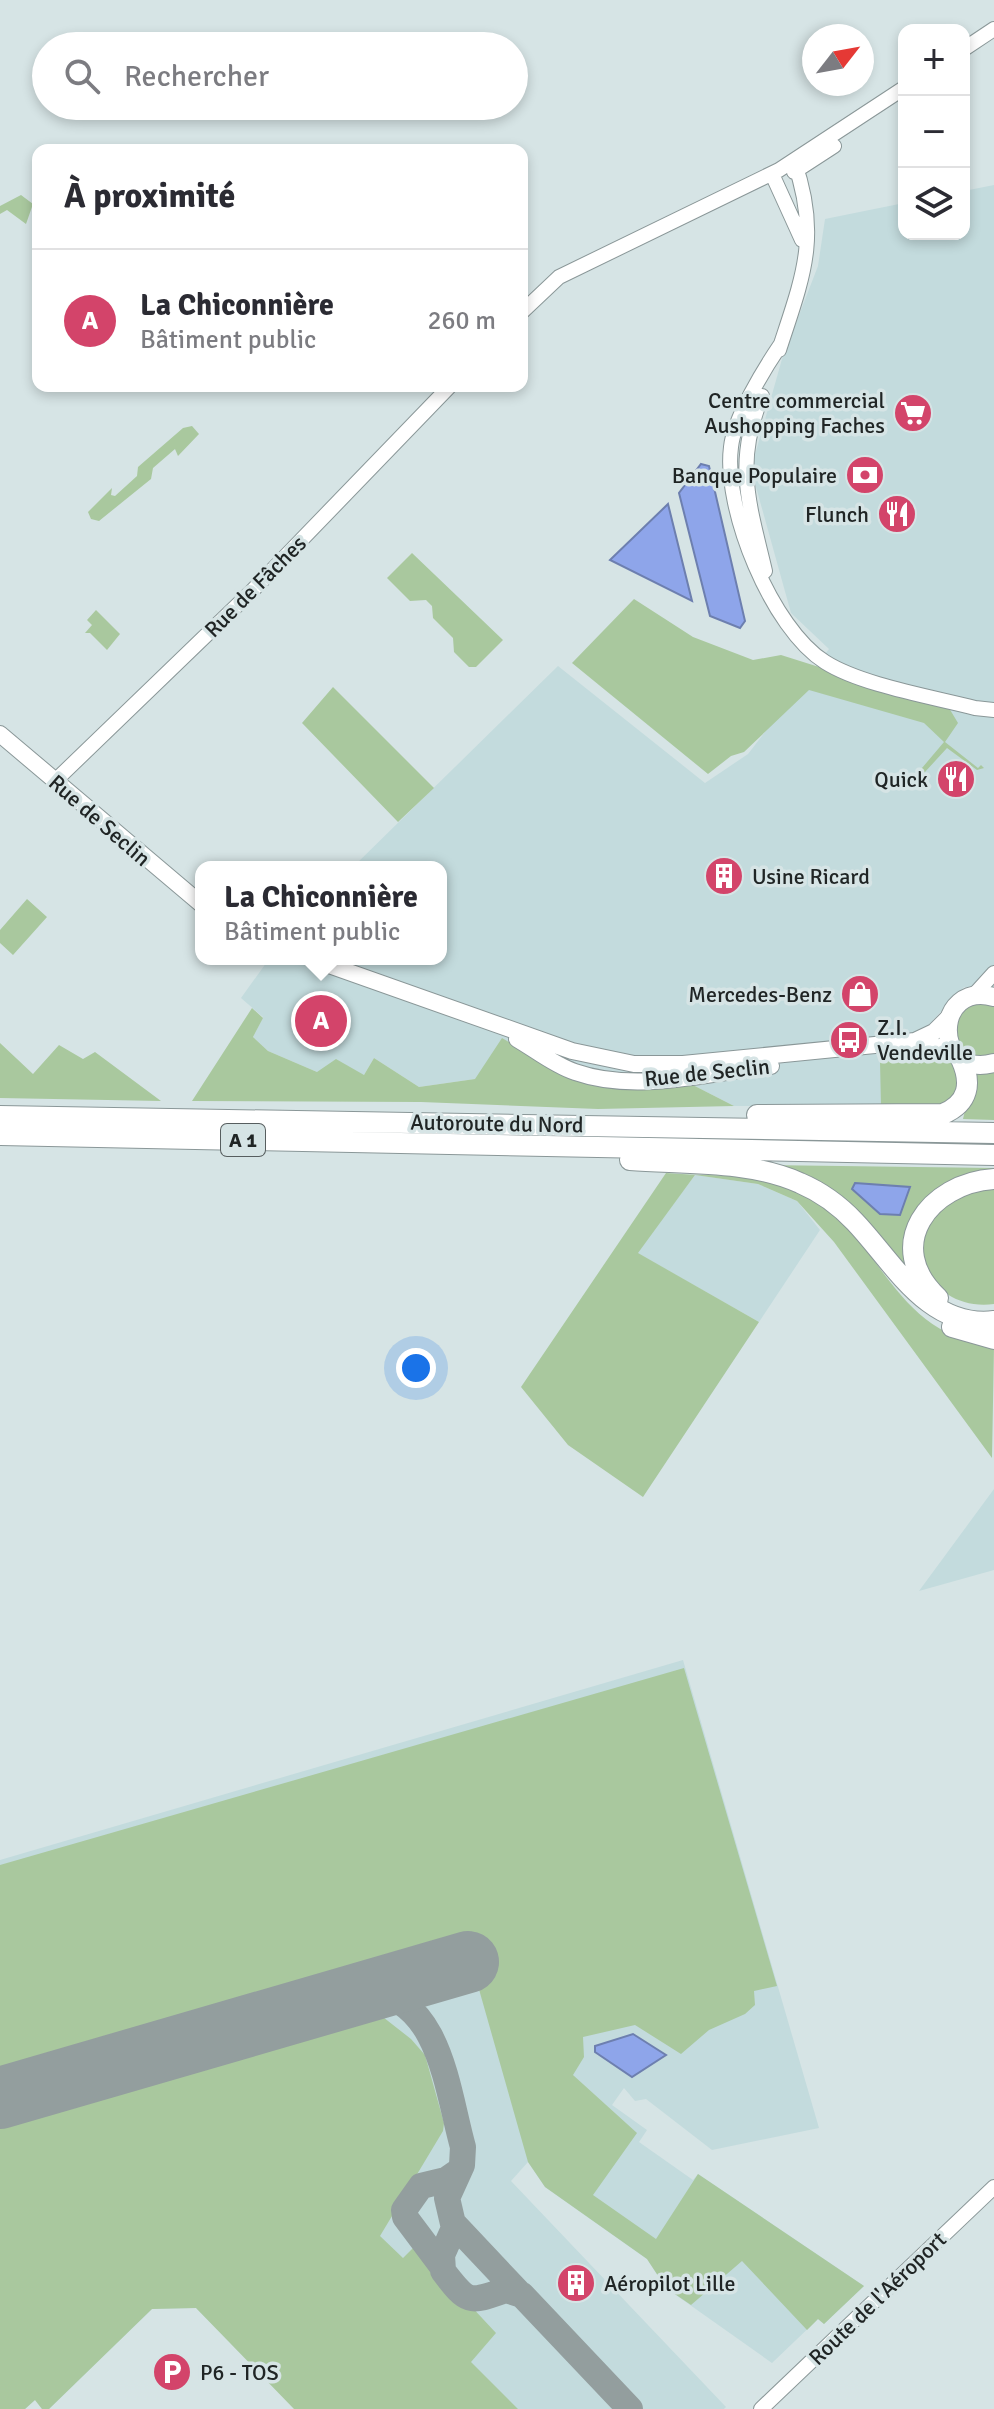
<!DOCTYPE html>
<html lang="fr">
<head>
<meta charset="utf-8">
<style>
  :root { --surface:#fff; --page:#f2f2f3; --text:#2b2b33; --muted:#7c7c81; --line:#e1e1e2; --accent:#d3446a }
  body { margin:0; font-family:Signika,sans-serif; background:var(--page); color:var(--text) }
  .controls { position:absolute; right:24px; top:24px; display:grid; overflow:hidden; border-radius:16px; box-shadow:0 4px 12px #0003 }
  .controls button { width:72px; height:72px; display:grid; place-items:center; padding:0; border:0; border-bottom:2px solid var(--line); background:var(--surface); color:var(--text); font:40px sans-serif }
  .compass { position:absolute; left:802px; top:24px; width:72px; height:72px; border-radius:50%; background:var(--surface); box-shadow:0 4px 12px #0003; rotate:59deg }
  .you { position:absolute; left:416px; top:1368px; width:28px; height:28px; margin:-20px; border:6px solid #fff; border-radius:50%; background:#1a73e8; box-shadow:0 0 0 12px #1a73e833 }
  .badge { display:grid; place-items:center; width:52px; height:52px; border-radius:50%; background:var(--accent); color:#fff; font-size:26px; font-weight:700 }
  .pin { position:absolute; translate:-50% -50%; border:4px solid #fff; box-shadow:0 2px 8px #0006 }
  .popup { position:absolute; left:195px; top:861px; width:252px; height:104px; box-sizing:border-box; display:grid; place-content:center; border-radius:16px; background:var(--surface); filter:drop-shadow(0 2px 6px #0005); font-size:26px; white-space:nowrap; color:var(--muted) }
  .popup b { font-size:30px; color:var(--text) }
  .popup::after { content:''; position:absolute; left:50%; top:100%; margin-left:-16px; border:16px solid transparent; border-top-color:var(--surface) }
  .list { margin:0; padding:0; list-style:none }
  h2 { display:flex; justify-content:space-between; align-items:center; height:104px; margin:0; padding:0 32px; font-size:34px }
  h2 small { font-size:26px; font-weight:400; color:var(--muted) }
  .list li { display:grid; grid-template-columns:52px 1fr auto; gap:24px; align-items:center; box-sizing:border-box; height:144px; padding:0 32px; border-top:2px solid var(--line) }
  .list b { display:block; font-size:30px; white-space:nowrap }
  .list p { margin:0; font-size:26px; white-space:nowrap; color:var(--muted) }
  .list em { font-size:26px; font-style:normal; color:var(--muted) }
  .icon { flex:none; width:44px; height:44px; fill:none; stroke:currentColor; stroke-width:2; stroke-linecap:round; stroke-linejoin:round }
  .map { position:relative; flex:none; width:994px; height:2409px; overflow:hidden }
  .search { position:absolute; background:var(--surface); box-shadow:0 4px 12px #0003; left:32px; top:32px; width:496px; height:88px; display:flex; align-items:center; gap:20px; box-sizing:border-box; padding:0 28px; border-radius:44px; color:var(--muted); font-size:30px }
  .panel { position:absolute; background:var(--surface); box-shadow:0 4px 12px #0003; left:32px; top:144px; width:496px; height:248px; border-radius:16px }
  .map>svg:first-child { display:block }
</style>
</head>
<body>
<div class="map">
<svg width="994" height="2409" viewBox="0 0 994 2409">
  <rect width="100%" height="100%" fill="#d6e4e5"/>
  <path fill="#c3dbdd" d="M994,185V987H964L933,1020L936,1054L881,1106H734L689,1083L636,1088L594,1086L565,1076L475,1079L419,1087L374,1058L364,1075L317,1072L268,1051L253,1037L263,1017L241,998L269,959H441V867H353L558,666L705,783L748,754L829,649L791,613L751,469L782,359L818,266L825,219L904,203V234H964V191Z
    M695,1175L758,1184L797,1201L820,1230L759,1322L637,1253Z
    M994,1489V1570L919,1591Z
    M683,1660L819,2128L712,2150L646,2099L635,2101L624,2088L612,2105L647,2130L639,2142L693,2180L698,2174L864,2286L824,2324L818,2319L772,2363L666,2288L647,2259L545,2187L528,2162L511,2181L726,2407L724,2409H295L196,2308L152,2309L49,2409H42L35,2400L25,2409H0V1860Z"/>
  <path fill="#a9c89e" d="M21,195L33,204L26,224L7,210L0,214V206Z
    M192,426L199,434L178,456L175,449L153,468L151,479L99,521L91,519L88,512L112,488L111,495L115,496L137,476L138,467L183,428Z
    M412,553L503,640L476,667H469L454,652L453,638L433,618L432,606L426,600L410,601L387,578Z
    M634,599L693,637L753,660L781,655L949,708L958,723L945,742L978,768L981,765L984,768L977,770L947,748L914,784L911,781L944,742L924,723L809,690L744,752L731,756L708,774L572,663Z
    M96,610L120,634L107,650L90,633H85L92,625L87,620Z
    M333,687L434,788L398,822L302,723Z
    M27,899L47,917L13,955L0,943V930Z
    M994,1004V1055L979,1058L962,1050L954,1024L966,1005Z
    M252,1008L263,1018L253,1037L268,1051L317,1072L336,1059L364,1075L374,1058L419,1087L475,1079L502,1038L565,1076L594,1086L636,1088L689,1083L734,1106L598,1109L421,1102L192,1101Z
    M0,1043L33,1074L59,1045L83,1059L95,1052L161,1101L0,1098Z
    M936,1054C957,1059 957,1073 959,1092L943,1105L881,1106L880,1061Z
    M994,1072V1120L963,1119L974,1073Z
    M764,1165L994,1168V1173L916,1215L919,1282L872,1234Z
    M666,1173C709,1177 758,1171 799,1191C883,1231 887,1334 994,1346L992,1458L834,1242L797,1201L758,1184L695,1175L638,1253L759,1322L643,1497L568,1445L521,1387Z
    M994,1185V1304C930,1312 898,1244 946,1201C956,1191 981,1189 994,1185Z
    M684,1668L777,1986L754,1991L755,2005L745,2014L709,2030L681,2054L635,2025L583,2037L584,2057L573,2075L637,2133L593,2195L656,2239L698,2174L864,2286L824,2324L818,2319L807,2330L742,2261L691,2305L666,2288L647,2259L545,2187L528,2162L465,1940L0,2075V1865Z
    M374,2010L411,2039L425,2055L444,2123L443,2131L380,2236L403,2258L415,2246L496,2333L471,2362L518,2409H294L196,2308L152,2309L49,2409H42L35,2400L25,2409H0V2120Z"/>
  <path fill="#8ea5ea" stroke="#6d7faf" stroke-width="2" d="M701,464L709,466L745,621L740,628L710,616L679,493Z
    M668,504L692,601L610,560Z
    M855,1183L910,1187L900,1215L880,1214L852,1189Z
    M633,2034L666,2055L632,2077L595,2052V2046Z"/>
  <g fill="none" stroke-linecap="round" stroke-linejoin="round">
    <path stroke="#939e9e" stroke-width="26" d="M369,1991C441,1999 447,2091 463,2147L462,2165L447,2198L454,2228L442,2255L443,2271C468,2304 469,2303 506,2290L522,2295L630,2409
      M453,2223L518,2292
      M441,2265L405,2217L404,2210L421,2186L446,2180L459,2171"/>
    <path stroke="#939e9e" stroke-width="62" d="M0,2098L468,1962"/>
    <defs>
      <path id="tertiary" d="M964,49L994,29
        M794,172L834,146
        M772,174L802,240
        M522,312L559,277L779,170L904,88
        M781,344C764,369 734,418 731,447C723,509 772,629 825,662C861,685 933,697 975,708L994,710
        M779,350C802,279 821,237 794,161
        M762,396C734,463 749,503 765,571
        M55,781L252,591L450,386
        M974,995L994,973
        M761,2409L994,2187"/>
      <path id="secondary" d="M0,734L201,904
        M312,959L572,1051L634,1064H683L915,1041L934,1032L950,1016
        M517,1039C536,1050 554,1065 575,1072C638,1094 708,1072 771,1066
        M909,1049L940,1047L955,1053"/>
      <path id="primary" d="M994,997C933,980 932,1080 994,1063"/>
      <path id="motorway" d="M757,1115L943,1114C969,1103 972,1083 961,1059
        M0,1116L994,1133
        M0,1135L994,1155
        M630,1160C684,1164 750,1160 800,1183C821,1192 840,1206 855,1222C894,1263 928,1329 994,1321
        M938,1298C882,1246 929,1183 994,1179
        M952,1327L994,1339"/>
    </defs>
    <use href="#tertiary" stroke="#8a9798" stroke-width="16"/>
    <use href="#secondary" stroke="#8a9798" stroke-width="18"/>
    <use href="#primary" stroke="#8a9798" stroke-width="20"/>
    <use href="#motorway" stroke="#8a9798" stroke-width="22"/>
    <use href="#tertiary" stroke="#fff" stroke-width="14"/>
    <use href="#secondary" stroke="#fff" stroke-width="16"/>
    <use href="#primary" stroke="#fff" stroke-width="18"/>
    <use href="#motorway" stroke="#fff" stroke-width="20"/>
  </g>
  <defs>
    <symbol id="supermarket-disc" viewBox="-11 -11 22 22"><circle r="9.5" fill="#d3446a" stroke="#d6e4e5"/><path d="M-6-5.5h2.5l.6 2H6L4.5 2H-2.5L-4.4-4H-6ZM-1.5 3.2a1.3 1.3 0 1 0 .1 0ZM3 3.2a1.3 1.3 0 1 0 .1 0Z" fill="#fff"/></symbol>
    <symbol id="bank-disc" viewBox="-11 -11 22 22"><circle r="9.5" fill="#d3446a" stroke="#d6e4e5"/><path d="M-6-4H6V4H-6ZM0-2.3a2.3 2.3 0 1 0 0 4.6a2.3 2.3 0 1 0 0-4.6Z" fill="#fff"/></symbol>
    <symbol id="restaurant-disc" viewBox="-11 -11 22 22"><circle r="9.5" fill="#d3446a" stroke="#d6e4e5"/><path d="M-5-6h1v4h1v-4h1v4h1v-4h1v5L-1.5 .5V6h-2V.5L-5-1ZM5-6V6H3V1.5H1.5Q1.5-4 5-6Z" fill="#fff"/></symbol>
    <symbol id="building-disc" viewBox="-11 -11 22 22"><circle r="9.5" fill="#d3446a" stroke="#d6e4e5"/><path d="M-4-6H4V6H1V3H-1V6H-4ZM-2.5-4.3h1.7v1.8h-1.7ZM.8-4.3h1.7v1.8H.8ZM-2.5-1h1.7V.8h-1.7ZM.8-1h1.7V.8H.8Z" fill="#fff"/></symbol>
    <symbol id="shop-disc" viewBox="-11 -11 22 22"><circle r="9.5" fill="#d3446a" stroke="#d6e4e5"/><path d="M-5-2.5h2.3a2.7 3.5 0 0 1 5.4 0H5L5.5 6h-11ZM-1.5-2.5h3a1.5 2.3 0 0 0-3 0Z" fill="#fff"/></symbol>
    <symbol id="bus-disc" viewBox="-11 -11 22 22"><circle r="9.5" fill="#d3446a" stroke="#d6e4e5"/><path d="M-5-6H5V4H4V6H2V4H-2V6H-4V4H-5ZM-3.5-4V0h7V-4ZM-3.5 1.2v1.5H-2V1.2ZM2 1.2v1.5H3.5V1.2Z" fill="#fff"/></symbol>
    <symbol id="parking-disc" viewBox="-11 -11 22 22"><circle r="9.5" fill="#d3446a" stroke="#d6e4e5"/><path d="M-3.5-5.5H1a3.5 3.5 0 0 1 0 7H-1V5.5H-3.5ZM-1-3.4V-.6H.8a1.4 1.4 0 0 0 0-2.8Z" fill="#fff"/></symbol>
  </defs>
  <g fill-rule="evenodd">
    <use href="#supermarket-disc" x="891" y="391" width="44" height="44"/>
    <use href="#bank-disc" x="843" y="453" width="44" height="44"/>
    <use href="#restaurant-disc" x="875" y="492" width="44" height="44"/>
    <use href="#restaurant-disc" x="934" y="757" width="44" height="44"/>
    <use href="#building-disc" x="702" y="854" width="44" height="44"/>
    <use href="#shop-disc" x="838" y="972" width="44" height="44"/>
    <use href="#bus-disc" x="827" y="1018" width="44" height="44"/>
    <use href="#building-disc" x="554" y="2261" width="44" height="44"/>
    <use href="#parking-disc" x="150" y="2350" width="44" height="44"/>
  </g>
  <g text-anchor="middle" stroke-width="7" stroke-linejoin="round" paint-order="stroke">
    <rect fill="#d6e4e5" stroke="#575e5f" stroke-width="2" x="221" y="1124" width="44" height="32" rx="6"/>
    <g font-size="20" font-weight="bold" fill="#202525">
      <text x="243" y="1147">A 1</text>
    </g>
    <g font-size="22" fill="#202525" stroke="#d6e4e5" text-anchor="end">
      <text x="885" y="408">Centre commercial<tspan x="885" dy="25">Aushopping Faches</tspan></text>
      <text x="837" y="483">Banque Populaire</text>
      <text x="869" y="522">Flunch</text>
      <text x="928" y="787">Quick</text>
      <text x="752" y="884" text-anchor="start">Usine Ricard</text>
      <text x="832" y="1002">Mercedes-Benz</text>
      <text x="877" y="1035" text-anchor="start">Z.I.<tspan x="877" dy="25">Vendeville</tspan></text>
      <text x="604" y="2291" text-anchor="start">Aéropilot Lille</text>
      <text x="200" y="2380" text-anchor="start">P6 - TOS</text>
    </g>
    <g font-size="22" fill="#202525" stroke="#d6e4e5">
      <text transform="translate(255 586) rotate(-45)" y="8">Rue de Fâches</text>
      <text transform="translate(100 820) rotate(41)" y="8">Rue de Seclin</text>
      <text transform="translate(707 1072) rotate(-6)" y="8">Rue de Seclin</text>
      <text transform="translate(497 1123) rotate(1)" y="8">Autoroute du Nord</text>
      <text transform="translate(877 2298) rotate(-44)" y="8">Route de l'Aéroport</text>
    </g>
  </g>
</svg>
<div class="controls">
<button>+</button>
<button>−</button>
<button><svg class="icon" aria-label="layers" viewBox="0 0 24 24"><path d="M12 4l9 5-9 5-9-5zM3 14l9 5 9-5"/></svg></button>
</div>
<svg class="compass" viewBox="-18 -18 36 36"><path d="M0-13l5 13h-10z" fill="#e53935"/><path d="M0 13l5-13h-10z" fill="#7c7c81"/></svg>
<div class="you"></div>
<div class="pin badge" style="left:321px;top:1021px">A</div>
<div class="popup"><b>La Chiconnière</b>Bâtiment public</div>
<div class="search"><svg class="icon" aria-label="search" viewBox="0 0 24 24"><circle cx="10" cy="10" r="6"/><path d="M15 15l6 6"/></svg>Rechercher</div>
<section class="panel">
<h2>À proximité<small></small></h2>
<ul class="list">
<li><span class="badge">A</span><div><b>La Chiconnière</b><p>Bâtiment public</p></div><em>260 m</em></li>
</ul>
</section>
</div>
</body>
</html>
